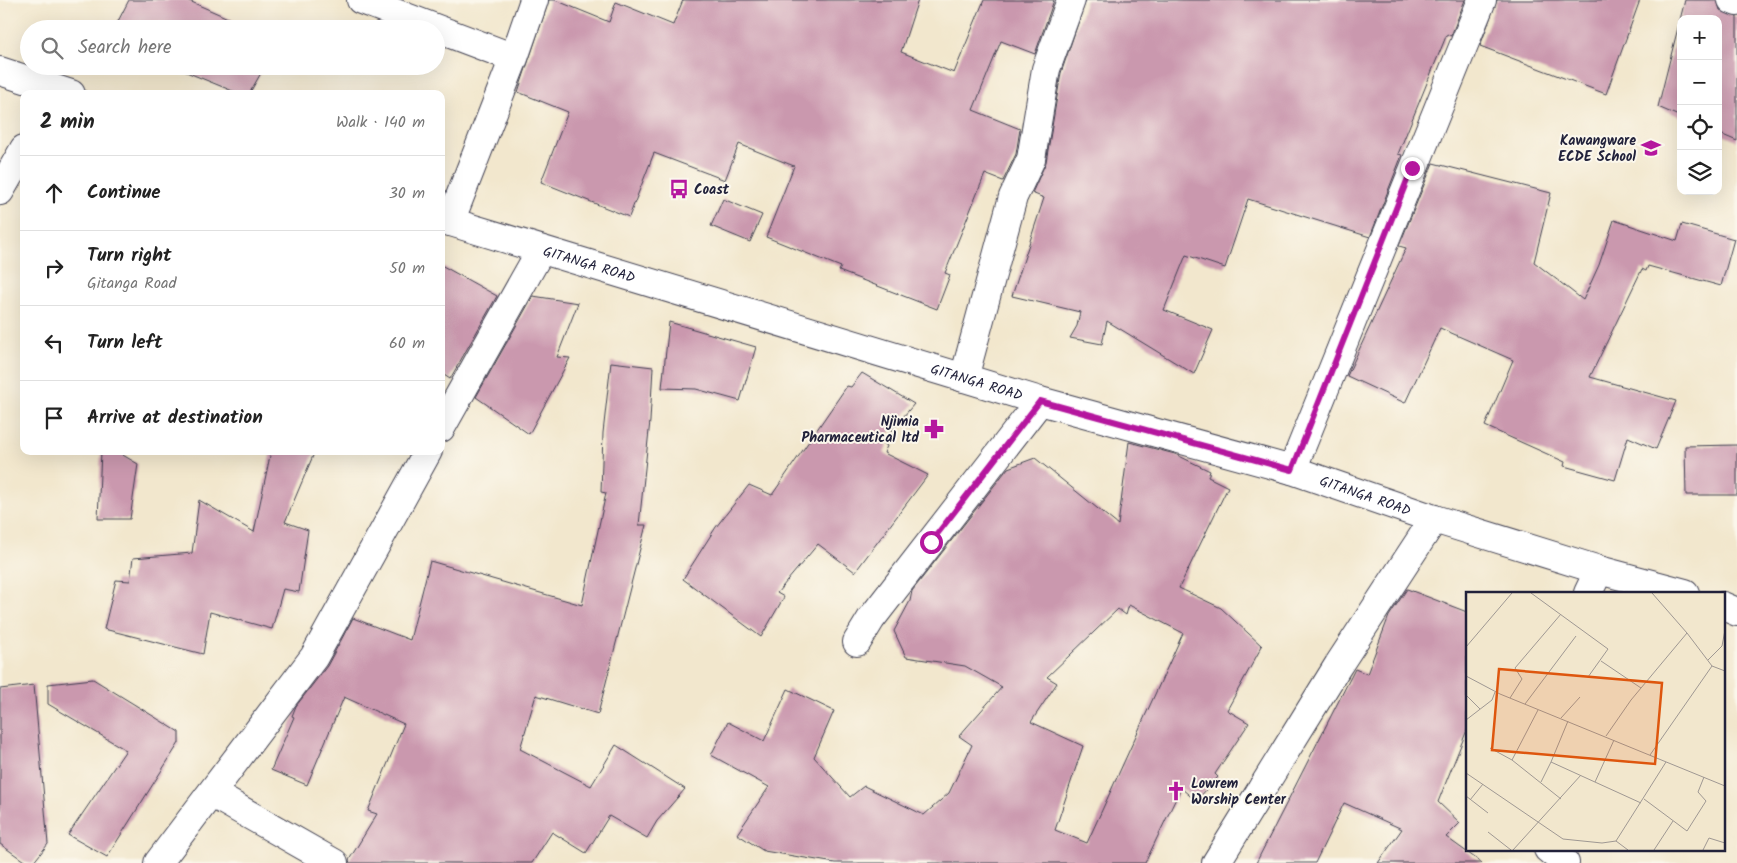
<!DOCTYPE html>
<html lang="en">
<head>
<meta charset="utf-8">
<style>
  :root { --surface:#fff; --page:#f6f6f6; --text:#222; --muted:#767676; --line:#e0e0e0 }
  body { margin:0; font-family:Kalam,sans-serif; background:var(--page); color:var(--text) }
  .controls { position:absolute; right:15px; top:15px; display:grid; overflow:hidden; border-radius:10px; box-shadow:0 5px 20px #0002 }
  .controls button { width:45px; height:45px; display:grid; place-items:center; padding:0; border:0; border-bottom:1px solid var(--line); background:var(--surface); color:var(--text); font:25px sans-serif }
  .stop { position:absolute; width:15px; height:15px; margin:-11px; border:4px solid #b5179e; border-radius:50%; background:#fff }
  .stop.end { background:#b5179e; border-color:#fff; box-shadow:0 1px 5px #0008 }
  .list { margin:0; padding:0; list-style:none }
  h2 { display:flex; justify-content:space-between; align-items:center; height:65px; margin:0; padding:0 20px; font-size:21px }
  h2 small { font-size:16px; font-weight:400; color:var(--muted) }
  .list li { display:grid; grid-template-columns:32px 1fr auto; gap:15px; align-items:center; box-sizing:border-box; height:75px; padding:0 20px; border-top:1px solid var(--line) }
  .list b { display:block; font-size:19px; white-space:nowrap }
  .list p { margin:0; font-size:16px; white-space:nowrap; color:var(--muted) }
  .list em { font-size:16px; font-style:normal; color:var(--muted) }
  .icon { flex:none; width:28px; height:28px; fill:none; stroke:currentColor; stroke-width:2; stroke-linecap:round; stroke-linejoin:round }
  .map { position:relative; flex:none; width:1737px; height:863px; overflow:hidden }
  .search { position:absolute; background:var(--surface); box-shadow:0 5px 20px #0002; left:20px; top:20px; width:425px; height:55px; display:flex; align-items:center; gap:12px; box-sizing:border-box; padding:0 18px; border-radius:28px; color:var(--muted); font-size:19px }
  .panel { position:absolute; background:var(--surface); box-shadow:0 5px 20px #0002; left:20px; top:90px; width:425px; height:365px; border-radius:10px }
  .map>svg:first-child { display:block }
</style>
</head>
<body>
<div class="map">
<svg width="1737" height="863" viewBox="0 0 1737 863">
  <rect width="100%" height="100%" fill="#fbf7ec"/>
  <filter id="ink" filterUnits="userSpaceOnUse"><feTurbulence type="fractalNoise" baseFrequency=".02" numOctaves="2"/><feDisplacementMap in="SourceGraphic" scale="10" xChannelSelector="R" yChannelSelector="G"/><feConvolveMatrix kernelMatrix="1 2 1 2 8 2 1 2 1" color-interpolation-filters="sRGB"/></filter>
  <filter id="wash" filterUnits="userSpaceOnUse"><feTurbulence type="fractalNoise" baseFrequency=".0096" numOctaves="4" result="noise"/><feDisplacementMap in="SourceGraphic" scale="20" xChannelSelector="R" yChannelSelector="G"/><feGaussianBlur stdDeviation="1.12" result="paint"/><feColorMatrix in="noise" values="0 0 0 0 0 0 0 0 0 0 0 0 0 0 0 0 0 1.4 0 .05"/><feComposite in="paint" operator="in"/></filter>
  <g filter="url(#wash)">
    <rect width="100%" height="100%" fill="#f2e7cd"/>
    <g id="blocks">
      <path fill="#ca98ae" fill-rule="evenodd" d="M129,0H187L253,29H114Z
        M549,0H555L609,22L616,2L673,25L683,0H918L901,52L954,73L984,0H1054L1035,54L1001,41L973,110L1020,129L1016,154L1003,181L985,174L945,273L950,275L937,309L839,271L841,267L766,237L794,166L739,144L725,180L654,153L629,217L541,182L568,112L518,92Z
        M1086,0H1465L1451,36L1447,34L1398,154L1402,155L1370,237L1248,199L1225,268L1186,255L1164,310L1213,330L1194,374L1107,321L1102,344L1070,338L1077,326L1080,312L1012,296L1044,198L1032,193L1046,162L1061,73Z
        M1497,0H1640L1606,94L1480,46Z
        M1685,0H1717L1720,10L1737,17V141L1718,133V19H1681V117L1658,107Z
        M180,66H265L249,94H240L179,69Z
        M1433,163L1551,193L1534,262L1583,300L1599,265L1614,220L1677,241L1682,224L1734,239L1721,286L1648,266L1646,271L1642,269L1590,377L1676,401L1656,449L1628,437L1615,480L1564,466L1565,462L1485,426L1513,360L1440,328L1405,403L1347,376L1406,248L1399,246Z
        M723,199L762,215L750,242L711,226Z
        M441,265L497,296L450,379L441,373Z
        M533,296L578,303L557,357L570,358L529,434L476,397Z
        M669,322L756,347L740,401L696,389L662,388Z
        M611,362L653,367L650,421L639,525H646L598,714L536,695L520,749L591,786L616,745L685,789L657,821L647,838L609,816L586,853L552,832L532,863H350L349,860L377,814L368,811L404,724L344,697L307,785L271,770L294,717L292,716L296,706L327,666L353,618L410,640L430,561L582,605L606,493L601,492L603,433Z
        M862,373L914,404L882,442L887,446L884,453L928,475L855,572L818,544L777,593L784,597L761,637L683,579L716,527L749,485L772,495L847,386L851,387Z
        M1129,442L1175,454L1210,471L1208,477L1228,487L1179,588L1221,608L1262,646L1227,710L1249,723L1215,774L1218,777L1196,801L1181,788L1145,863H835L764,851L737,834L769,787L711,755L728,722L764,741L788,689L834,711L814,757L850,797L864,786L924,815L949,793L972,745L959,736L1002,687L965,666L906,657L894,631L910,601L912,591L1008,468L1035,458L1118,525ZM1129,605L1183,633L1087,843L1055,830L1083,746L1031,722L1057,683L1047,677L1118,609L1126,615Z
        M1737,445V495H1686L1685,446Z
        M101,451H116L138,464L130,519H98Z
        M271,451H315L285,522L308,530L299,592L283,589L272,629L210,612L203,654L104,629L116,580L130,581L133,558L192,553L199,500L254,532Z
        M1407,589L1467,612V730L1438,802L1460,823L1446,837L1482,863H1378L1402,829L1344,803L1315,863H1256L1355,669L1367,674L1389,616Z
        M93,679L179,732V743L107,857L68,835L126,750L48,704V684Z
        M34,685L48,844L33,863H27L0,844V689Z"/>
    </g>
  </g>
  <g filter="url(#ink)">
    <use href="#blocks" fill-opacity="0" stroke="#414051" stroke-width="1"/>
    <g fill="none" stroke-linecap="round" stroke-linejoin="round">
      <defs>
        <path id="minor" d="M361,0L514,58
          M1732,0L1737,2
          M0,191L24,149
          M450,222L514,58L534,0
          M964,378L1013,197L1031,159L1046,69L1071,0
          M441,428L541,250
          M1292,470L1482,0
          M1588,593L1599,570
          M857,642L871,619L1040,401
          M211,793L334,863
          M1548,849L1565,863
          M158,863L314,657L428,451
          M1216,863L1339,664L1434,519"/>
        <g id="major">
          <path d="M0,71L71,94"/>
          <path id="s1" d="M441,219L1040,401L1292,470L1434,519L1599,570L1685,593"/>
          <path d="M1723,606L1737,612"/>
        </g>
      </defs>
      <use href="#minor" stroke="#414051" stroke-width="30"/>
      <use href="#major" stroke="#414051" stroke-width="30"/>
      <use href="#minor" stroke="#fff" stroke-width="28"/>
      <use href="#major" stroke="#fff" stroke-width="28"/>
    </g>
  </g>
  <g fill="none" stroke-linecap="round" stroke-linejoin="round" filter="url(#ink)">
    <path stroke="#b5179e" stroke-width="6" d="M931,542L1040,401L1292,470L1412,168"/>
  </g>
  <defs>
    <symbol id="school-bare" viewBox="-9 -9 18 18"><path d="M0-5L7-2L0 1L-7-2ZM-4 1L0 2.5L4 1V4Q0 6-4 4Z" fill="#b5179e" stroke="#fbf7ec" stroke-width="2.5" paint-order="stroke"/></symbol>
    <symbol id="bus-bare" viewBox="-9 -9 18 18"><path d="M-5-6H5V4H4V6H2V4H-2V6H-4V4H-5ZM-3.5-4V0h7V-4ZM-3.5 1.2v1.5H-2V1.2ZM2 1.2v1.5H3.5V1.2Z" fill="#b5179e" stroke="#fbf7ec" stroke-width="2.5" paint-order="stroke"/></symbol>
    <symbol id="pharmacy-bare" viewBox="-9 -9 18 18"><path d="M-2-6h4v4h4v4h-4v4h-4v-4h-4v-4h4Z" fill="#b5179e" stroke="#fbf7ec" stroke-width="2.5" paint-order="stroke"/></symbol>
    <symbol id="church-bare" viewBox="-9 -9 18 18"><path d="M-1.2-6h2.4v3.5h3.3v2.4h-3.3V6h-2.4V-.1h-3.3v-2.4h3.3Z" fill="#b5179e" stroke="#fbf7ec" stroke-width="2.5" paint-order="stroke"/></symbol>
  </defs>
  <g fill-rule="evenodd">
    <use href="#school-bare" x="1637" y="134" width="28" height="28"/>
    <use href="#bus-bare" x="665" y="175" width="28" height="28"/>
    <use href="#pharmacy-bare" x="920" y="415" width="28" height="28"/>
    <use href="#church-bare" x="1162" y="777" width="28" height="28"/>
  </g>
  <g text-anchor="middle" stroke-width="4" stroke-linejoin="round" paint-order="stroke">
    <g font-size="14" font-weight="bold" fill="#22223b" stroke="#fbf7ec" text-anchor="end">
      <text x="1636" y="145">Kawangware<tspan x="1636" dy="16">ECDE School</tspan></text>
      <text x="694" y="194" text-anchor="start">Coast</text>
      <text x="919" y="426">Njimia<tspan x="919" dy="16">Pharmaceutical ltd</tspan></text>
      <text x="1191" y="788" text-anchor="start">Lowrem<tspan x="1191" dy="16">Worship Center</tspan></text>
    </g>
    <g font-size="14" fill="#22223b" stroke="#fbf7ec">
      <text dy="5" stroke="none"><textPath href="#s1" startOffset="155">GITANGA ROAD</textPath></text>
      <text dy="5" stroke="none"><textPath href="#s1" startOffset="560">GITANGA ROAD</textPath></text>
      <text dy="5" stroke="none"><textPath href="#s1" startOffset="965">GITANGA ROAD</textPath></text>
    </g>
  </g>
  <g transform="translate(1466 592)">
    <rect width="259" height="259" fill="#f2e7cd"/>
    <path fill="none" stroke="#9f9893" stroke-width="1" d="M65,1L142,57L122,85M221,41L246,74L259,79M0,55L46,1M242,68L256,54L259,38M135,69L175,96M0,84L34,102L259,194M0,103L14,117M44,106L56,87L49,76L95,22M59,112L110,44M72,118L46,168L95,207M95,126L114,105M0,128L26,108L29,100M102,129L85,170L175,211M140,144L165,108L221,41L186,1M24,156L46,168M184,163L246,74M0,181L97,247L136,251L150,249L200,170M75,190L85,170M129,190L148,148M0,204L22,221M178,207L221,239L240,209L232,200L238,185M4,208L17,192M22,240L45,258M150,249L162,258M47,258L115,183M188,258L207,229M237,258L243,246L259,251"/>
    <path fill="#de560e" fill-opacity="0.15" stroke="#de560e" stroke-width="2.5" d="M33,77L196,91L189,172L26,158Z"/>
    <rect width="259" height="259" fill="none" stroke="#22223b" stroke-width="2.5"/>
  </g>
</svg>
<div class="controls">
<button>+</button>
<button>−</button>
<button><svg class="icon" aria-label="locate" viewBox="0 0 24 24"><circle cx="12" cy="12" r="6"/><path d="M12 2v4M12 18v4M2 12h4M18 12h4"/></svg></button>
<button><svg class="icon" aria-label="layers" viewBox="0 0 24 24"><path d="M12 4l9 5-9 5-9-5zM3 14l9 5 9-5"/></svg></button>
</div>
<div class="stop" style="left:931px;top:542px"></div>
<div class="stop end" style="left:1412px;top:168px"></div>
<div class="search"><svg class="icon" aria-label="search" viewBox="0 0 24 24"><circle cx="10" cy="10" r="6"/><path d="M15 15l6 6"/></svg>Search here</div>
<section class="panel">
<h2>2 min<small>Walk · 140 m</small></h2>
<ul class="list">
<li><svg class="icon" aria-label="ahead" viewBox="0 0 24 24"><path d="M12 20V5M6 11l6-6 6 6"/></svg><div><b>Continue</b></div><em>30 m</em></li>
<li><svg class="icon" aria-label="right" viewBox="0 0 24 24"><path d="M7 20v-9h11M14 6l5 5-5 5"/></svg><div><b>Turn right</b><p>Gitanga Road</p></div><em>50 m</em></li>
<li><svg class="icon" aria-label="left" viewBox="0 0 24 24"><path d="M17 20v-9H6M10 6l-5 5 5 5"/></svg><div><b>Turn left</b></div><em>60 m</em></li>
<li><svg class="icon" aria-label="arrive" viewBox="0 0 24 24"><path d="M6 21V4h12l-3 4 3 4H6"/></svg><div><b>Arrive at destination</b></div></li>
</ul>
</section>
</div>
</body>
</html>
